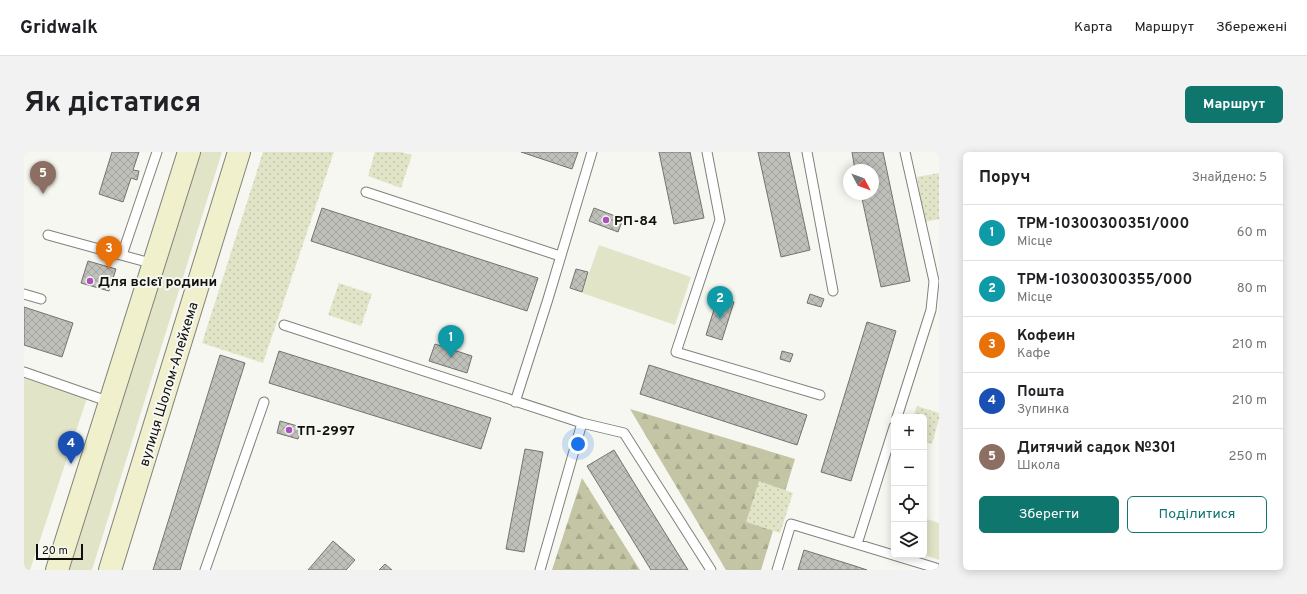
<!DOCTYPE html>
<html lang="uk">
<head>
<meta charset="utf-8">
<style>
  :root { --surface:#fff; --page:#f2f2f2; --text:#202124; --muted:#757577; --line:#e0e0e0; --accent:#0f766e }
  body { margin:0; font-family:Overpass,sans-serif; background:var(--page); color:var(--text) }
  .controls { position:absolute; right:12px; bottom:12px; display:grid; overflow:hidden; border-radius:6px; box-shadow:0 2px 10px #0003 }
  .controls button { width:36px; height:36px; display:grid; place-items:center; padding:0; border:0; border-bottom:1px solid var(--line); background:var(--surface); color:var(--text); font:20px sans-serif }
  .compass { position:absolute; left:819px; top:12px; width:36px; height:36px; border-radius:50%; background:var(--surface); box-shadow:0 2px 10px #0003; rotate:131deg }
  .scale { position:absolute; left:12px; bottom:10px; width:47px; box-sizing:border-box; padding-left:4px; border:2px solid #0f0f0d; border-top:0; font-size:11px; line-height:14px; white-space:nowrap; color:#0f0f0d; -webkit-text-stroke:3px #f7f7f1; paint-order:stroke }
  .you { position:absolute; left:554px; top:292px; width:14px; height:14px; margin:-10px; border:3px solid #fff; border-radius:50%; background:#1a73e8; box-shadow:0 0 0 6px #1a73e833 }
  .badge { display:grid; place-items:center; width:26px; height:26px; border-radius:50%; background:var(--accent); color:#fff; font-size:13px; font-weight:700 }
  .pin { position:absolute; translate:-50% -33px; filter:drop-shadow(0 1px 2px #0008) }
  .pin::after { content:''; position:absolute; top:21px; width:14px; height:12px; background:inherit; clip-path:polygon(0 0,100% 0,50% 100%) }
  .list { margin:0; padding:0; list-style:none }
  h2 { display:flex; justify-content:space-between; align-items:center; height:52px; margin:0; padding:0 16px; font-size:17px }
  h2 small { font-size:13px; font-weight:400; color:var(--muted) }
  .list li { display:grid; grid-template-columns:26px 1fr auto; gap:12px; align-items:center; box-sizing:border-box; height:56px; padding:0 16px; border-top:1px solid var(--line) }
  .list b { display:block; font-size:15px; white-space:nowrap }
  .list p { margin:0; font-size:13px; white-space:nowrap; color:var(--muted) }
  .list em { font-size:13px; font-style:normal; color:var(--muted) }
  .actions { display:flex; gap:8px; padding:12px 16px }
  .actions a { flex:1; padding:9px 0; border:1px solid var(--accent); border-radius:6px; text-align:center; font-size:14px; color:var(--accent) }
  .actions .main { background:var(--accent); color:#fff }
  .icon { flex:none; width:22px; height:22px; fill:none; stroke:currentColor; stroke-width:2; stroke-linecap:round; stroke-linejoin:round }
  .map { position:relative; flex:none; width:915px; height:418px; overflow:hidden; border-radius:6px }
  header { display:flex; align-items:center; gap:24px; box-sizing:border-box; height:56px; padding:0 20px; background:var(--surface); border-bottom:1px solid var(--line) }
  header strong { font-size:19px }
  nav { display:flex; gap:22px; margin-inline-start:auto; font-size:14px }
  .intro { display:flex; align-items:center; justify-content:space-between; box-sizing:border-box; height:96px; padding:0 24px }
  h1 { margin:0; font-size:28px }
  .button { padding:10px 18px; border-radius:6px; background:var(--accent); color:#fff; font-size:14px; font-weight:700 }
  main { display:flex; gap:24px; padding:0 24px }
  aside { flex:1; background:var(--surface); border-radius:6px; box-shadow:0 2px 10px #0003 }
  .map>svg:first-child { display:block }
</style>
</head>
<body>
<header>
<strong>Gridwalk</strong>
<nav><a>Карта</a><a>Маршрут</a><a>Збережені</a></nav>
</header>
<div class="intro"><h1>Як дістатися</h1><a class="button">Маршрут</a></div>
<main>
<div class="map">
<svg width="915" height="418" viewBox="0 0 915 418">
  <defs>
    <pattern id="forest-firs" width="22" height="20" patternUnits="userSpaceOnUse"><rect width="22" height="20" fill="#c4c5a5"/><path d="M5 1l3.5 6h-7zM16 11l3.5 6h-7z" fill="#a7a88d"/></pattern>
    <pattern id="park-dots" width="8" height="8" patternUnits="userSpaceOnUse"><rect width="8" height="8" fill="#e2e4c8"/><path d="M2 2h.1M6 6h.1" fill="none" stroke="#c1c2ab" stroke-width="1.8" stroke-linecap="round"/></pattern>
    <pattern id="building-cross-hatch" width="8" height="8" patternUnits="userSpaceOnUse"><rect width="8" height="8" fill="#bfc0ba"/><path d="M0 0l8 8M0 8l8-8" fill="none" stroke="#a3a49f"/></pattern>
  </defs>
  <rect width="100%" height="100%" fill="#f7f7f1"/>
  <path fill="#e2e4c8" d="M176,0H198L68,418H43Z
    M575,93L667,125L651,173L558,141Z
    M0,225L63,246L6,418H0Z
    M900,366L915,371V408L900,403Z"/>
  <path fill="url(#forest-firs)" d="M606,257L771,307L737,418H702Z
    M558,326L616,418H528Z"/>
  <path fill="url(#park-dots)" d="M239,0H310L239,211L178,191Z
    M351,0H377L388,3L377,36L344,24Z
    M915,21V67L901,70L893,25Z
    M315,131L348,142L337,174L304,163Z
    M893,254L915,261V267L908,292L900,290V265H889Z
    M735,329L769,341L756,381L722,370Z"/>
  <path fill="url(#building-cross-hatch)" stroke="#74746f" d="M88,0H115L109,18L115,19L113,28L107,26L99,50L75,42Z
    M497,0H554L548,17Z
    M635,0H666L680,66L650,72Z
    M734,0H765L786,98L757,105Z
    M828,0H859L886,129L857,135L837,42H849V18H831Z
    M298,56L514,126L503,159L287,89Z
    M570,56L599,67L594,80L565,69Z
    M64,109L92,117L85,139L57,131Z
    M552,117L564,120L558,140L546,136Z
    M786,142L800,147L797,155L783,151Z
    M694,145L710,150L698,188L682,183Z
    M0,155L49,171L38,205L0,193Z
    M843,170L872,179L827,329L797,320Z
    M411,192L448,204L443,221L405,209Z
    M255,199L467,266L457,297L245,231Z
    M758,199L769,202L766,210L756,207Z
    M196,203L221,211L166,384L156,418H129Z
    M625,213L783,263L773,293L616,242Z
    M256,269L277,275L274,287L253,281Z
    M501,297L519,300L500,400L482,397Z
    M590,298L607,326L664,418H627L563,314Z
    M309,389L331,408L322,418H284Z
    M780,398L831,414L843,418H774Z
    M361,412L368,418H355Z"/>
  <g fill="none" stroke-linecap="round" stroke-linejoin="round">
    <defs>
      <path id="lane" d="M683,0L696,68L652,200L796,243
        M783,0L809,139
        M342,40L536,104
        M24,83L130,112
        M98,103L133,0
        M0,142L17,147
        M260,173L558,271L516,418
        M0,220L86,250
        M491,250L524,147L568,0
        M873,265L907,158L910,129L881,0
        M558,271L600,281L687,418
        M833,392L870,275
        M181,418L240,250
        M753,418L767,372L912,416"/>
      <path id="secondary" d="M33,418L165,0
        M86,418L215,0"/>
    </defs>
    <use href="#lane" stroke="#82827c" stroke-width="11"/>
    <use href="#secondary" stroke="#82827c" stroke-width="24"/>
    <use href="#lane" stroke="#fff" stroke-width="9"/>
    <use href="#secondary" stroke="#f0f0cd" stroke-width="22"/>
  </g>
  <g fill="#aa52c0" stroke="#f7f7f1" stroke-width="1.5">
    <circle cx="582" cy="68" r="4"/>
    <circle cx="66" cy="129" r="4"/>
    <circle cx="265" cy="278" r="4"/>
  </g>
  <g text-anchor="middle" stroke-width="4" stroke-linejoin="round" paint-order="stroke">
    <g font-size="14" font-weight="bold" fill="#0f0f0d" stroke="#f7f7f1" text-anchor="start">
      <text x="590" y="73">РП-84</text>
      <text x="74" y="134">Для всієї родини</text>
      <text x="273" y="283">ТП-2997</text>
    </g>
    <g font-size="14" fill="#0f0f0d" stroke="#f7f7f1">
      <text transform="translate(144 232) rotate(-73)" y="5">вулиця Шолом-Алейхема</text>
    </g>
  </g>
</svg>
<div class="controls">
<button>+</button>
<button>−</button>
<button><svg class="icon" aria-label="locate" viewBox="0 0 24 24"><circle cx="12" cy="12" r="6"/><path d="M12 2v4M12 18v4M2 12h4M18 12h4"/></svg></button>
<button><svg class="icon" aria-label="layers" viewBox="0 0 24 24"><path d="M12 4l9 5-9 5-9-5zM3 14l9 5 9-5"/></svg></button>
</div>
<svg class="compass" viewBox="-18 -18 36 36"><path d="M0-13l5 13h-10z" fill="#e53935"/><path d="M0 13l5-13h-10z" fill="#757577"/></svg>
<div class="scale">20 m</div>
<div class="you"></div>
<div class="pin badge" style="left:427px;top:206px;background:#0f9aa8">1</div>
<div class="pin badge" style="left:696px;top:167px;background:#0f9aa8">2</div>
<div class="pin badge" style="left:85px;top:117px;background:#e8710a">3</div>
<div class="pin badge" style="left:47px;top:312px;background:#1a4fb4">4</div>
<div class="pin badge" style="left:19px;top:42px;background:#8d6e63">5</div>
</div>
<aside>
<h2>Поруч<small>Знайдено: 5</small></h2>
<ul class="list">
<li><span class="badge" style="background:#0f9aa8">1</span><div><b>ТРМ-10300300351/000</b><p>Місце</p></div><em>60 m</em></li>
<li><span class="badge" style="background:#0f9aa8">2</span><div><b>ТРМ-10300300355/000</b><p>Місце</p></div><em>80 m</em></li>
<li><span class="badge" style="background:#e8710a">3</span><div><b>Кофеин</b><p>Кафе</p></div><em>210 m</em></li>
<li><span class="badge" style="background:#1a4fb4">4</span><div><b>Пошта</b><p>Зупинка</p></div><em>210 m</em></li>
<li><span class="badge" style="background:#8d6e63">5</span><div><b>Дитячий садок №301</b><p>Школа</p></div><em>250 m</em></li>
</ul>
<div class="actions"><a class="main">Зберегти</a><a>Поділитися</a></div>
</aside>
</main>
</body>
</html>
